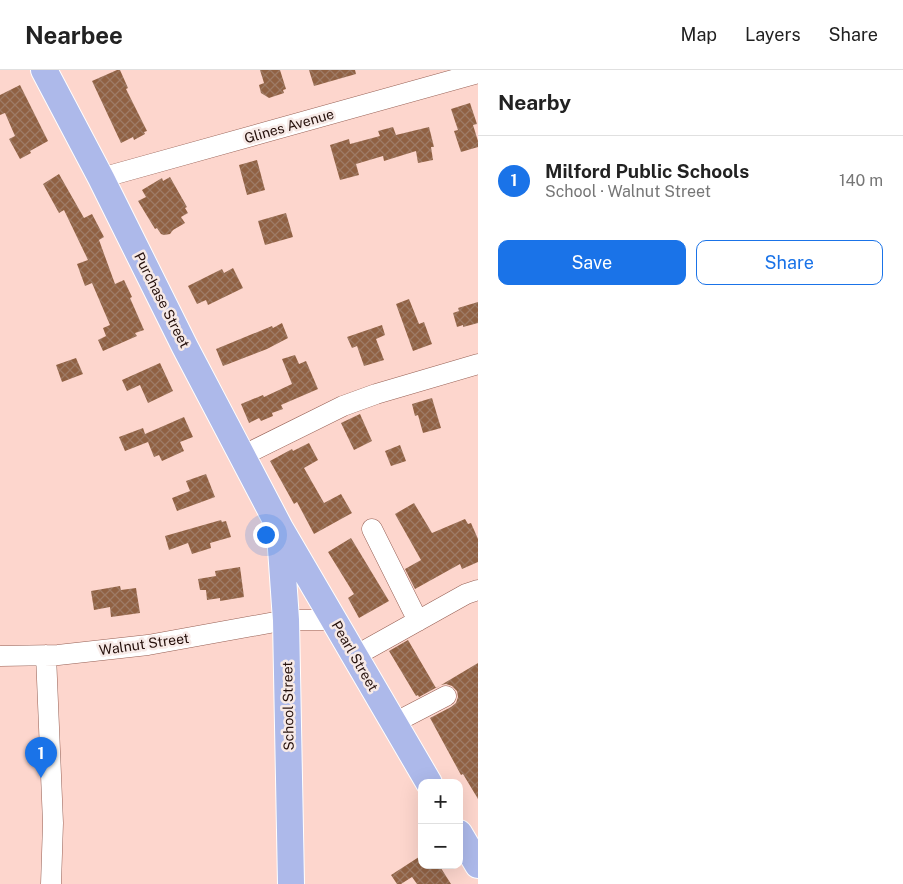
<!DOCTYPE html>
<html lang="en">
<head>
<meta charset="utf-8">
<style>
  :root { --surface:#fff; --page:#f6f6f6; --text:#222; --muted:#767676; --line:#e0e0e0; --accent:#1a73e8 }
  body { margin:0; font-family:"Public Sans",sans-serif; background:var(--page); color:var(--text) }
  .controls { position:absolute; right:15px; bottom:15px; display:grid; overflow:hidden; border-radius:10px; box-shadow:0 5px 20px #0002 }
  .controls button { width:45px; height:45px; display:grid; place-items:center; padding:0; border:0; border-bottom:1px solid var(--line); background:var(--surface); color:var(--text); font:25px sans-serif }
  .you { position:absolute; left:265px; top:464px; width:18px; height:18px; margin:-12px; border:4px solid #fff; border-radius:50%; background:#1a73e8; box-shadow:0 0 0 8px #1a73e833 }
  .badge { display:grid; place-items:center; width:32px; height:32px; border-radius:50%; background:var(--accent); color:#fff; font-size:16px; font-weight:700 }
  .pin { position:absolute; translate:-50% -41px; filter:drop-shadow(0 1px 2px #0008) }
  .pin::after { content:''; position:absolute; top:26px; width:18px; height:15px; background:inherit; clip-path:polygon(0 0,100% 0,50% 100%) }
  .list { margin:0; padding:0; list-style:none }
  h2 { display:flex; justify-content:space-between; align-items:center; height:65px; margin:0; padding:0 20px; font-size:21px }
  h2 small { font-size:16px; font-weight:400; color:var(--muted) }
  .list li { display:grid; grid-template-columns:32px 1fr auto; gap:15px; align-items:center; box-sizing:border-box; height:90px; padding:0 20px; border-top:1px solid var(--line) }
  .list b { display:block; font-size:19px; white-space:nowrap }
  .list p { margin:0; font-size:16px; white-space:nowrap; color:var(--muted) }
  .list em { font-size:16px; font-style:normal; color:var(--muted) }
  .actions { display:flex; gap:10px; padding:15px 20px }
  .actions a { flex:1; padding:11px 0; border:1px solid var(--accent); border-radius:10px; text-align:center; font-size:18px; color:var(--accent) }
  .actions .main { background:var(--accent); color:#fff }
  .map { position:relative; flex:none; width:478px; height:814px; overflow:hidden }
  header { display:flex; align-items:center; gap:30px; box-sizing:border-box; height:70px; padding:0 25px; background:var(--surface); border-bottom:1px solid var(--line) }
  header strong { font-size:24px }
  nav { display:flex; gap:28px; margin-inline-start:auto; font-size:18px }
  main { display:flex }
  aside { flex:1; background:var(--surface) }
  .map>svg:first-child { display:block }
</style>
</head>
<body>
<header>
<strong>Nearbee</strong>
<nav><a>Map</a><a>Layers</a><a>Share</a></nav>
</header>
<main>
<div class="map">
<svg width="478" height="814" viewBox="0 0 478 814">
  <defs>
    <pattern id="building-cross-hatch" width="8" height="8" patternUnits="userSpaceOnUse" patternTransform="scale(1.25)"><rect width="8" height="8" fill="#906143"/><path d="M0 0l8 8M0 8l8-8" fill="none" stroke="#9e7b66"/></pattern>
  </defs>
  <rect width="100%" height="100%" fill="#fdd6cd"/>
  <path fill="url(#building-cross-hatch)" d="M117,0H120L128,18L126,19L147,61L144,62L145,64L134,70L133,67L121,73L92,11Z
    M260,0H280L286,19L283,20L284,23L269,28L261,23L259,15L264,13Z
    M309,0H355L356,4L314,16Z
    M20,15L48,71L30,81L31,83L20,89L9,69L15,66L5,43L0,45V25Z
    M470,33L477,54L473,55L478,71V77L461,82L454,61L458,60L451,39Z
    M393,57L396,65L429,57L434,77H431L433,90L418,93L416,81L384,91L383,86L356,94L359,105L340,110L330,75L349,69L350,74L380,66L378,61Z
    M257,90L265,120L247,125L239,95Z
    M59,104L84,148L92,144L104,167L99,170L115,214L124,210L132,227L130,228L144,260L135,263L137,266L103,281L98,270L106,266L103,258L110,255L92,213L85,216L77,194L88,190L64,140L59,143L43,114Z
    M170,107L187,137L185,138L188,143L181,147L185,153L173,160L170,164L164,165L161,164L157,158L155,159L138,131L146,127L142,120L162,108L163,111Z
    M286,143L293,167L265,175L258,151Z
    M233,198L243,218L208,235L206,230L197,234L188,216L222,199L224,203Z
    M409,229L419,254L424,252L432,274L413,281L396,234Z
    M478,232V253L463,257V255L457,257L453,243L459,241L458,238Z
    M282,253L288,268L267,279L223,296L216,279L272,256L273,258Z
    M382,255L385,265L376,269L384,290L364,296L357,276L352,278L347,267Z
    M295,285L299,294L306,291L318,319L281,335L283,339L272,343L273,346L261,351L259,348L249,353L241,334L263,325L264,327L292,314L282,289Z
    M76,288L83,304L62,312L56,295Z
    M160,293L173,321L148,333L140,315L127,321L122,310Z
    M432,328L441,358L423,363L418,345L415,346L412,334Z
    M360,344L372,371L354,380L341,353Z
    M184,347L193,367L180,372L184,381L162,391L159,385L154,387L148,372L125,381L119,367L143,358L145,364Z
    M309,373L318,390L304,398L324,433L341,424L352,443L314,464L297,432L294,434L270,391L292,379L293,381Z
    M400,375L406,391L391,396L385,381Z
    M206,404L215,427L177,441L172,428L190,421L186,411Z
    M414,433L432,463L465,449L468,454L471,453L478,469V492L462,499L460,494L415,519L405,499L421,490L395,444Z
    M221,450L222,452L226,451L231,467L210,473L211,478L192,484L188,473L169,480L165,466Z
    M351,468L389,531L359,548L348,528L354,524L328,482Z
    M240,497L244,527L220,531V528L207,530L206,520H200L198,509L216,506L215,501Z
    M120,516L121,520L136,518L140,543L111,547L110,537L94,540L91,521Z
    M408,570L436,618L478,593V729L463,704L461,705L430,648L451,637L456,633L458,627L457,621L452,616L446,614L441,615L419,627L418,625L416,626L389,581Z
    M422,785V795H439L451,814H417L412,807L401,814H397L391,805Z"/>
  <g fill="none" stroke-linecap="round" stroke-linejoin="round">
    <defs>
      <path id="minor" d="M101,108L478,3
        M242,386L343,336L376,324L478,294
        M372,459L418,551
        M46,585L53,753L51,814
        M0,586L58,585L148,575L286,550H334
        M355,586L466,524L478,520
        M394,653L446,626"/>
      <path id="major" d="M44,0L101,108L185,277L280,458L429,713
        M280,464L286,550L291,814
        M459,763L478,795"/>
    </defs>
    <use href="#minor" stroke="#965f53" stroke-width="21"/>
    <use href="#major" stroke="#fff" stroke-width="28"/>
    <use href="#minor" stroke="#fff" stroke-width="20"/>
    <use href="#major" stroke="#adb9ea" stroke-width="26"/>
  </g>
  <g text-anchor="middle" stroke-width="5" stroke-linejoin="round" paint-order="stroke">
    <g font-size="14" fill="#25100b" stroke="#f7eae7">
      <text transform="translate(289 56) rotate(-16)" y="5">Glines Avenue</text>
      <text transform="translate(162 230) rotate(63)" y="5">Purchase Street</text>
      <text transform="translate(144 574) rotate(-8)" y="5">Walnut Street</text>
      <text transform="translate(355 586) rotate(60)" y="5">Pearl Street</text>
      <text transform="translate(288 636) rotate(-91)" y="5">School Street</text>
    </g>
  </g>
</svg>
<div class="controls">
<button>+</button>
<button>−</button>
</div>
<div class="you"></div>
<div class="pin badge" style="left:41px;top:708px">1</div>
</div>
<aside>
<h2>Nearby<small></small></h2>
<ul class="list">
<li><span class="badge">1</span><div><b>Milford Public Schools</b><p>School · Walnut Street</p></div><em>140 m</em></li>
</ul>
<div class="actions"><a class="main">Save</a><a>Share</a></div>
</aside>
</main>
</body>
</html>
